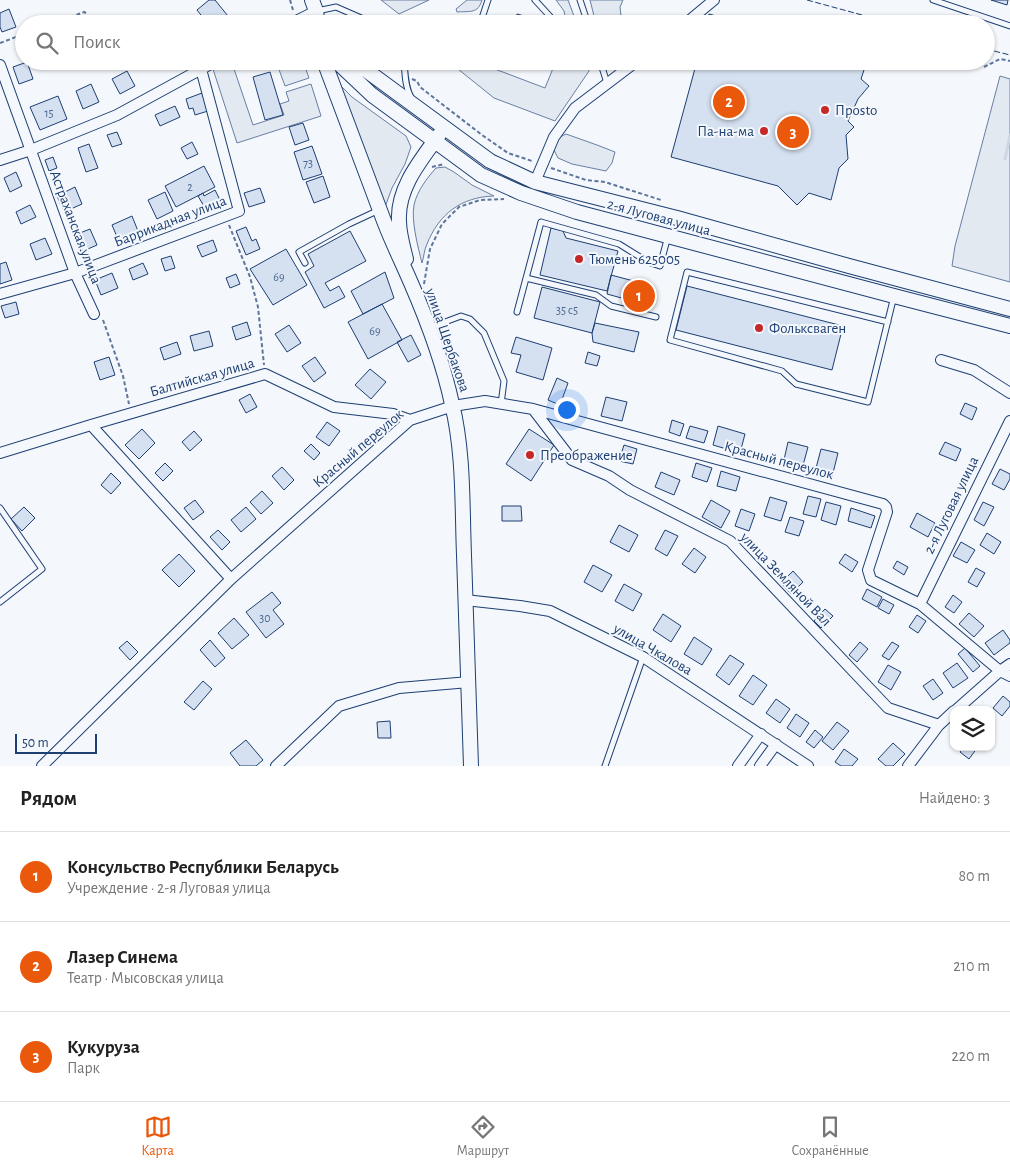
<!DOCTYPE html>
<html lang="ru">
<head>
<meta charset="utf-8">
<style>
  :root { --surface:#fff; --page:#f2f2f2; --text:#222; --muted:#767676; --line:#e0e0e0; --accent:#ea580c }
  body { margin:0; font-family:"Alegreya Sans",sans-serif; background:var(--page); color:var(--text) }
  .controls { position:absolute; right:15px; bottom:15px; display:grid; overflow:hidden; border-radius:10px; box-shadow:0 1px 4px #0004 }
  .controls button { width:45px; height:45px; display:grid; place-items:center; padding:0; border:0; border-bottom:1px solid var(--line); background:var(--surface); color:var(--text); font:25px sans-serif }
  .scale { position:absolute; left:15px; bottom:12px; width:82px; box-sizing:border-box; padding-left:5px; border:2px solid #1d3f73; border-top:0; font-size:14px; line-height:18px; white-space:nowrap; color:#1d3f73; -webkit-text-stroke:4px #f4f7fb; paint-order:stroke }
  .you { position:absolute; left:566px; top:409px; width:18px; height:18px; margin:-12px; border:4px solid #fff; border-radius:50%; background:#1a73e8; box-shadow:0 0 0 8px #1a73e833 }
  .badge { display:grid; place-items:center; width:32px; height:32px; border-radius:50%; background:var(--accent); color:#fff; font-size:16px; font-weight:700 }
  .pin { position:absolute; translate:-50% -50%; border:2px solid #fff; box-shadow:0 1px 5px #0006 }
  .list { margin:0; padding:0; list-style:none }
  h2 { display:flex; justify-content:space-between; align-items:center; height:65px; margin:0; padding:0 20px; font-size:21px }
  h2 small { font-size:16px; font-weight:400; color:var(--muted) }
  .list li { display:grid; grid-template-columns:32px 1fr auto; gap:15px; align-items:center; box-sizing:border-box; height:90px; padding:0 20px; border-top:1px solid var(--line) }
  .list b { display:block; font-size:19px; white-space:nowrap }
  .list p { margin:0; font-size:16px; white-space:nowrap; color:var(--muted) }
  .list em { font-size:16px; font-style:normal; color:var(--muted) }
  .icon { flex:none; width:28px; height:28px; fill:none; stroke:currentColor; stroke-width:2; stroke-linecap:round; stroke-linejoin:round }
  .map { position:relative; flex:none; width:1010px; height:766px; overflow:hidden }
  .search { position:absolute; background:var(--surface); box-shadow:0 1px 4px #0004; left:15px; right:15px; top:15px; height:55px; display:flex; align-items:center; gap:12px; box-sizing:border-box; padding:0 18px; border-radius:28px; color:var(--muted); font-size:19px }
  .sheet { height:335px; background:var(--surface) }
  nav { display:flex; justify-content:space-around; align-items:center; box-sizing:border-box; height:70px; border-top:1px solid var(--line); background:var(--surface); font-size:14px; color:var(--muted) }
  nav a { display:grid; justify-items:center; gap:2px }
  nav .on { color:var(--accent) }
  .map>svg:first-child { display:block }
</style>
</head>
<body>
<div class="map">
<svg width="1010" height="766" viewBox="0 0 1010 766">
  <rect width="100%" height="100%" fill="#f4f7fb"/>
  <path fill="#e3e9f0" stroke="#687fa3" d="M381,0H429L399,14Z
    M467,0H482C478,14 470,11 457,12L456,9Z
    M556,0H568L577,24H567L564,11Z
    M590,0H623L620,7L622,24H597L595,20Z
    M284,61H303L309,78L285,86L277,64Z
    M448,61H478L479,63L545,88L556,61H589V71L555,121L494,98Z
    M232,63L253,125L284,115L280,104L289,101L286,92L311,84L321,116L237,143L213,69Z
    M1000,76L1010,79V282L952,266L955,246Z
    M339,84L352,97L406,136L411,147L405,164L392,188L385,207Z
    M566,134L597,145L615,152L612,163L606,171L572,164L558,158L554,150L556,139Z
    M445,167L454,172L472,185L494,196C461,197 439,214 427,244C424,250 424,257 422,263C418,247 411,221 414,205C417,191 427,178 436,168Z"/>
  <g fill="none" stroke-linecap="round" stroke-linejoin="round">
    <path stroke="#cfd7e4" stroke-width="3" d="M1005,159L1010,135"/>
  </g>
  <path fill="#d5e0f0" stroke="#1d3f73" d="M209,0H215L232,21L229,24H208L197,10Z
    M991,0H1008L1007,5Z
    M9,9L16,27L2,32L0,27V13Z
    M517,14L553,24H514Z
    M709,14L745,24H707Z
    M697,61H867L861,79L869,86L858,99L848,121L854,127L846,135L848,159L839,168L831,200L809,193L797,205L778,186L671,157Z
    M27,62L33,79L19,84L13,67Z
    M127,71L135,86L120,94L112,79Z
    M270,72L283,115L265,120L253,77Z
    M91,84L99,102L83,109L76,91Z
    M202,93L208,111L195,115L193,108L189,109L186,99Z
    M58,96L67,119L40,130L30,107Z
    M175,106L180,117L160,126L155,115Z
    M303,123L309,140L295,145L289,127Z
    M117,132L122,144L112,147L107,135Z
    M192,142L198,154L187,159L181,148Z
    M89,144L98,168L86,172L78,148Z
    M312,146L322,174L303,180L294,152Z
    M53,157L57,168L49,171L45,160Z
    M204,166L215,187L176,207L165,186Z
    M16,172L22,186L10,192L4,178Z
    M323,176L330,197L314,203L306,182Z
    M75,187L82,204L64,212L57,196Z
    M260,188L265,202L249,207L244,193Z
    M215,190L220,200L205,208L198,196L203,193L204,196Z
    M165,192L173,211L157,219L148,200Z
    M30,205L36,217L21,224L16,212Z
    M132,216L138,231L128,236L130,239L120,244L112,225Z
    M246,227L252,241L256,239L260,249L246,255L236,231Z
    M551,228L563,231L566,238L618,251L607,291L540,275Z
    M90,229L97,245L81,252L75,235Z
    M350,231L366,261L325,283L330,291L339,286L345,297L324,308L305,272L314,266L308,254Z
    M45,238L52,254L36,260L30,244Z
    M213,240L217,251L202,257L197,246Z
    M286,249L307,285L273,305L250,269Z
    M171,256L175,268L165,271L161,259Z
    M6,262L12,280L0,284V264Z
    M143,263L148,274L133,280L129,269Z
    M385,272L394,298L363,314L351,291Z
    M112,273L118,288L101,295L95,280Z
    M236,274L240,284L230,288L226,278Z
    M611,275L641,283L636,302L607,294Z
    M687,286L843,326L832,370L676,330Z
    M542,287L600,302L592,333L534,318Z
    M16,302L19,314L5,318L1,306Z
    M382,304L402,340L368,359L348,322Z
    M247,322L251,335L236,340L232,327Z
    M595,323L639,332L634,352L593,342L592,333Z
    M289,325L301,343L287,352L275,334Z
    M209,331L213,346L194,351L190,336Z
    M411,335L421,355L408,362L397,342Z
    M516,337L552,348L543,380L516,372L521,355L511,353Z
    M177,342L181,354L164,360L160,348Z
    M588,352L600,356L597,366L585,363Z
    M109,357L115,375L100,380L94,362Z
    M315,357L326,373L314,382L302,366Z
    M370,369L386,382L371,399L355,385Z
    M557,378L568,383L560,405L548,400Z
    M250,394L257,407L246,413L239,400Z
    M606,397L627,402L622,421L601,416Z
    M965,403L977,408L972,420L960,414Z
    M672,420L684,424L680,436L669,432Z
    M327,422L340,431L329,446L316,437Z
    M690,426L708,431L704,443L686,438Z
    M718,426L745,434L740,453L713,445Z
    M142,429L155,443L139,459L125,445Z
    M529,429L554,445L531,481L506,464Z
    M194,431L202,440L190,451L182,442Z
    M788,442L808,447L802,469L783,464Z
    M945,442L961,449L956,461L939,454Z
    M311,444L320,453L314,460L304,451Z
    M624,445L637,449L633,464L619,461Z
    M821,449L838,453L832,477L815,472Z
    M165,463L173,471L163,481L155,473Z
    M696,463L712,468L707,482L692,477Z
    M282,467L294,480L284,490L272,476Z
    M1000,469L1010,474V479L1004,490L992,484Z
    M721,471L740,477L736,491L717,486Z
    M661,472L680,480L674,495L655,487Z
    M111,473L121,483L111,494L101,485Z
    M262,491L273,503L261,514L250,502Z
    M808,496L821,499L816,517L803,514Z
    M770,497L787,502L781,521L764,516Z
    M195,500L204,512L193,520L184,508Z
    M711,500L730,511L721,528L702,517Z
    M826,502L841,506L836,525L821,520Z
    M983,502L994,507L984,526L974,520Z
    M502,506H521L522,521H502Z
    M24,507L35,518L22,531L11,519Z
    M246,507L256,519L241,532L231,520Z
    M851,508L875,516L871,528L848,521Z
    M741,509L755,514L749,531L735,526Z
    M917,513L935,523L928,537L910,527Z
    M790,517L804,521L799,536L785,532Z
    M619,525L638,535L629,552L610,542Z
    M218,530L230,542L222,550L210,537Z
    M665,530L678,536L667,556L655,549Z
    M987,533L1001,542L994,554L980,545Z
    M961,542L975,550L967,563L953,556Z
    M694,548L706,557L695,573L682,564Z
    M179,554L195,571L179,587L162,570Z
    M845,554L858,562L852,572L839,563Z
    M897,561L908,567L904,575L893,568Z
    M593,565L612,575L602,592L584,582Z
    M976,568L985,573L977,587L968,582Z
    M793,571L803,582L791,594L781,583Z
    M624,584L642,594L633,611L615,601Z
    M867,589L882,597L877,607L862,599Z
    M272,592L281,603L273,610L284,624L266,638L246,612Z
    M953,595L962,602L954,613L945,607Z
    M883,599L894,605L889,614L878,608Z
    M825,609L833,616L821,628L814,621Z
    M969,613L984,626L974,637L959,624Z
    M663,614L681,626L671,642L653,630Z
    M917,615L926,621L918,633L909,627Z
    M234,618L249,635L232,649L218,633Z
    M1003,630L1010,640V643L994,655L985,643Z
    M694,637L712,649L702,665L684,654Z
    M210,640L225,658L215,667L200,650Z
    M127,641L138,652L130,660L119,648Z
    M860,642L868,649L857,662L849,655Z
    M892,642L899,646L889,660L882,656Z
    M965,648L980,666L973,672L958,654Z
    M730,655L744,664L729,685L716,675Z
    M957,663L968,678L953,688L943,673Z
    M888,665L901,672L891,690L878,682Z
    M753,675L767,685L753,705L739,696Z
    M933,679L943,693L933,700L923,686Z
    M203,681L212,689L194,710L184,702Z
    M1003,696L1010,702V706L1002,716L993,708Z
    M776,699L790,709L780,723L766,713Z
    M796,714L809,723L800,737L787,728Z
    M390,721L391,738H378L377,722Z
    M837,722L849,731L833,750L822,741Z
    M815,730L823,737L814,748L806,742Z
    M246,740L263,760L256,766H240L230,753Z
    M893,743L905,754L893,766H886L878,759Z
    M964,747H976L977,748L969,759L960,752Z
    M844,749L858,759L852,766H841L835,762Z"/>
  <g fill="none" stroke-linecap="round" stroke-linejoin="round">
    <defs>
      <path id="lane" d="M535,0L557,24
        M580,0L588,24
        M933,0L1010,26
        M317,11L336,7L375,24
        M419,24L430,21L439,24
        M480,24L488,0
        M404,61C405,73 405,87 411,97
        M600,61L607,83
        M305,263L299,252L349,224L379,210
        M526,278L596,295L611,306L656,317
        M517,312L541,222L619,244L648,262L660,266L668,236
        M888,322L687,272L670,340L782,371L796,384L868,402L894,296
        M429,328L461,316L470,319L484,333L504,381L501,404
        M0,508L42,569L0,602
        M605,766L643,657"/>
      <path id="street" d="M290,24L316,11
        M685,24L714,0
        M0,65L75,273L94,314
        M0,160L31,150L117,115L216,61
        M535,182L554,137L575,108L637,61
        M0,294L75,273L239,211L201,69
        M941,360L974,370L1010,393
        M533,409L572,460L609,476L630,490L730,541L888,708L939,725
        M91,425L231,579
        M0,453L91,425L265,374L334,407L393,414L410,420
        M465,600L520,606L550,611L643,657L808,766
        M920,604L1010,421
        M956,710L1000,671L1010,664
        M42,766L231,579L410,420L453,406L485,401L533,409L883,504L886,507L887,512L868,570L871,580L920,604L1000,671L1010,676
        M276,766L339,706L399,688L469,682
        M738,766L761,734
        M760,766L776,744
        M908,766L939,725L954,711"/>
      <path id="secondary" d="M312,0L316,11L318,24
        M324,61L384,221C392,242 402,262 411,283C428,322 443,362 452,404C464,453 462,505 464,555C466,625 469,695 471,766
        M336,61L372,95L462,161L481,175L521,193L577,212L894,296L1010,326
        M356,61L359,65L490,161L535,182L677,218L849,266L1010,309
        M406,259C403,247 399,233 399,221C397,188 421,160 439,135"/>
    </defs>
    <use href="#lane" stroke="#1d3f73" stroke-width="7"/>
    <use href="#street" stroke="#1d3f73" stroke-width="12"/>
    <use href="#secondary" stroke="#1d3f73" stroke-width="16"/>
    <path stroke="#5e769c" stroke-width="2" stroke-dasharray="4 2.5" stroke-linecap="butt" d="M290,0L293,10
      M336,17L340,24
      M52,24L84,12L88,14
      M0,43L24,34
      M984,67L1000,59L1010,61
      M412,79L417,81L420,87L482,135L508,153L532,161
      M432,167L444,164
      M551,168L586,180L605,182L661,200
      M229,225L250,277L258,307L264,365
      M424,284L430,249L442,224L459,207L480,200L504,199
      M103,320L123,376L129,404"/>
    <use href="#lane" stroke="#f4f7fb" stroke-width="5"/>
    <use href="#street" stroke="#f4f7fb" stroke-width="10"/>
    <use href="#secondary" stroke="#f4f7fb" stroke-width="14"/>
    <path stroke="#1d3f73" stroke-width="1" stroke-dasharray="6 2.5" stroke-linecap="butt" d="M807,0L895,24
      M986,49L1010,55"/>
  </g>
  <g fill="#c62828" stroke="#f4f7fb" stroke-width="2">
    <circle cx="825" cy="110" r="5"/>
    <circle cx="764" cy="131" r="5"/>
    <circle cx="579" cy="259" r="5"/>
    <circle cx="759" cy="328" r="5"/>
    <circle cx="530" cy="455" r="5"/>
  </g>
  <g text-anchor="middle" stroke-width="4" stroke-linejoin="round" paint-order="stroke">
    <g font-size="12" fill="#4b6792">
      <text x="49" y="117">15</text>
      <text x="308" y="167">73</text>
      <text x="190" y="191">2</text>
      <text x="279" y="281">69</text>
      <text x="567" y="314">35 с5</text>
      <text x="375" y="335">69</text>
      <text x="265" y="622">30</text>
    </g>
    <g font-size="15" fill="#1d3f73" stroke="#f4f7fb" text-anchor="start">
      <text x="835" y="115">Проsto</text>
      <text x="754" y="136" text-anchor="end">Па-на-ма</text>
      <text x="589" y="264">Тюмень 625005</text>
      <text x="769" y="333">Фольксваген</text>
      <text x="540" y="460">Преображение</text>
    </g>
    <g font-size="15" fill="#1d3f73" stroke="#f4f7fb">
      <text transform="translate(659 217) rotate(15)" y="5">2-я Луговая улица</text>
      <text transform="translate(170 221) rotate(-21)" y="5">Баррикадная улица</text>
      <text transform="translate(76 227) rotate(69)" y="5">Астраханская улица</text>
      <text transform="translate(448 340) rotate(71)" y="5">улица Щербакова</text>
      <text transform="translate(202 377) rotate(-16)" y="5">Балтийская улица</text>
      <text transform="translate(358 448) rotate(-40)" y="5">Красный переулок</text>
      <text transform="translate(779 460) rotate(15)" y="5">Красный переулок</text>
      <text transform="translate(951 505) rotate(-64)" y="5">2-я Луговая улица</text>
      <text transform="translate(786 579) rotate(46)" y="5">улица Земляной Вал</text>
      <text transform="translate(653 649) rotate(30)" y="5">улица Чкалова</text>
    </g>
  </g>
</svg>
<div class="controls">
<button><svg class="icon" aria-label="layers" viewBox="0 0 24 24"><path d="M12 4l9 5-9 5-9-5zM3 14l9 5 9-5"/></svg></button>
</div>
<div class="scale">50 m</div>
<div class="you"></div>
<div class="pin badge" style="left:639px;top:296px">1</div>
<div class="pin badge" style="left:729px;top:102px">2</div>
<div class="pin badge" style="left:793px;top:132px">3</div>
<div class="search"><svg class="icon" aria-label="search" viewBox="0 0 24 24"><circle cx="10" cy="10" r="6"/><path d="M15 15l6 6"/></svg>Поиск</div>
</div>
<section class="sheet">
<h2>Рядом<small>Найдено: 3</small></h2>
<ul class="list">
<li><span class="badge">1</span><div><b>Консульство Республики Беларусь</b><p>Учреждение · 2-я Луговая улица</p></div><em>80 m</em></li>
<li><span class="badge">2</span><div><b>Лазер Синема</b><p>Театр · Мысовская улица</p></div><em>210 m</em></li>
<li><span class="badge">3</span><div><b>Кукуруза</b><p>Парк</p></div><em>220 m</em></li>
</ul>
</section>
<nav>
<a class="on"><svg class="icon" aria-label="map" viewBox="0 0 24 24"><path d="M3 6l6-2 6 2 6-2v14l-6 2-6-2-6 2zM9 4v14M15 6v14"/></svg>Карта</a>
<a><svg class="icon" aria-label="directions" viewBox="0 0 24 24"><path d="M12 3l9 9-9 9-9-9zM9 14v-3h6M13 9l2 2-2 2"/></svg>Маршрут</a>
<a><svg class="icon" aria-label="saved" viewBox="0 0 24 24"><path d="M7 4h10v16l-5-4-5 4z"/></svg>Сохранённые</a>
</nav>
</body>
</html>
